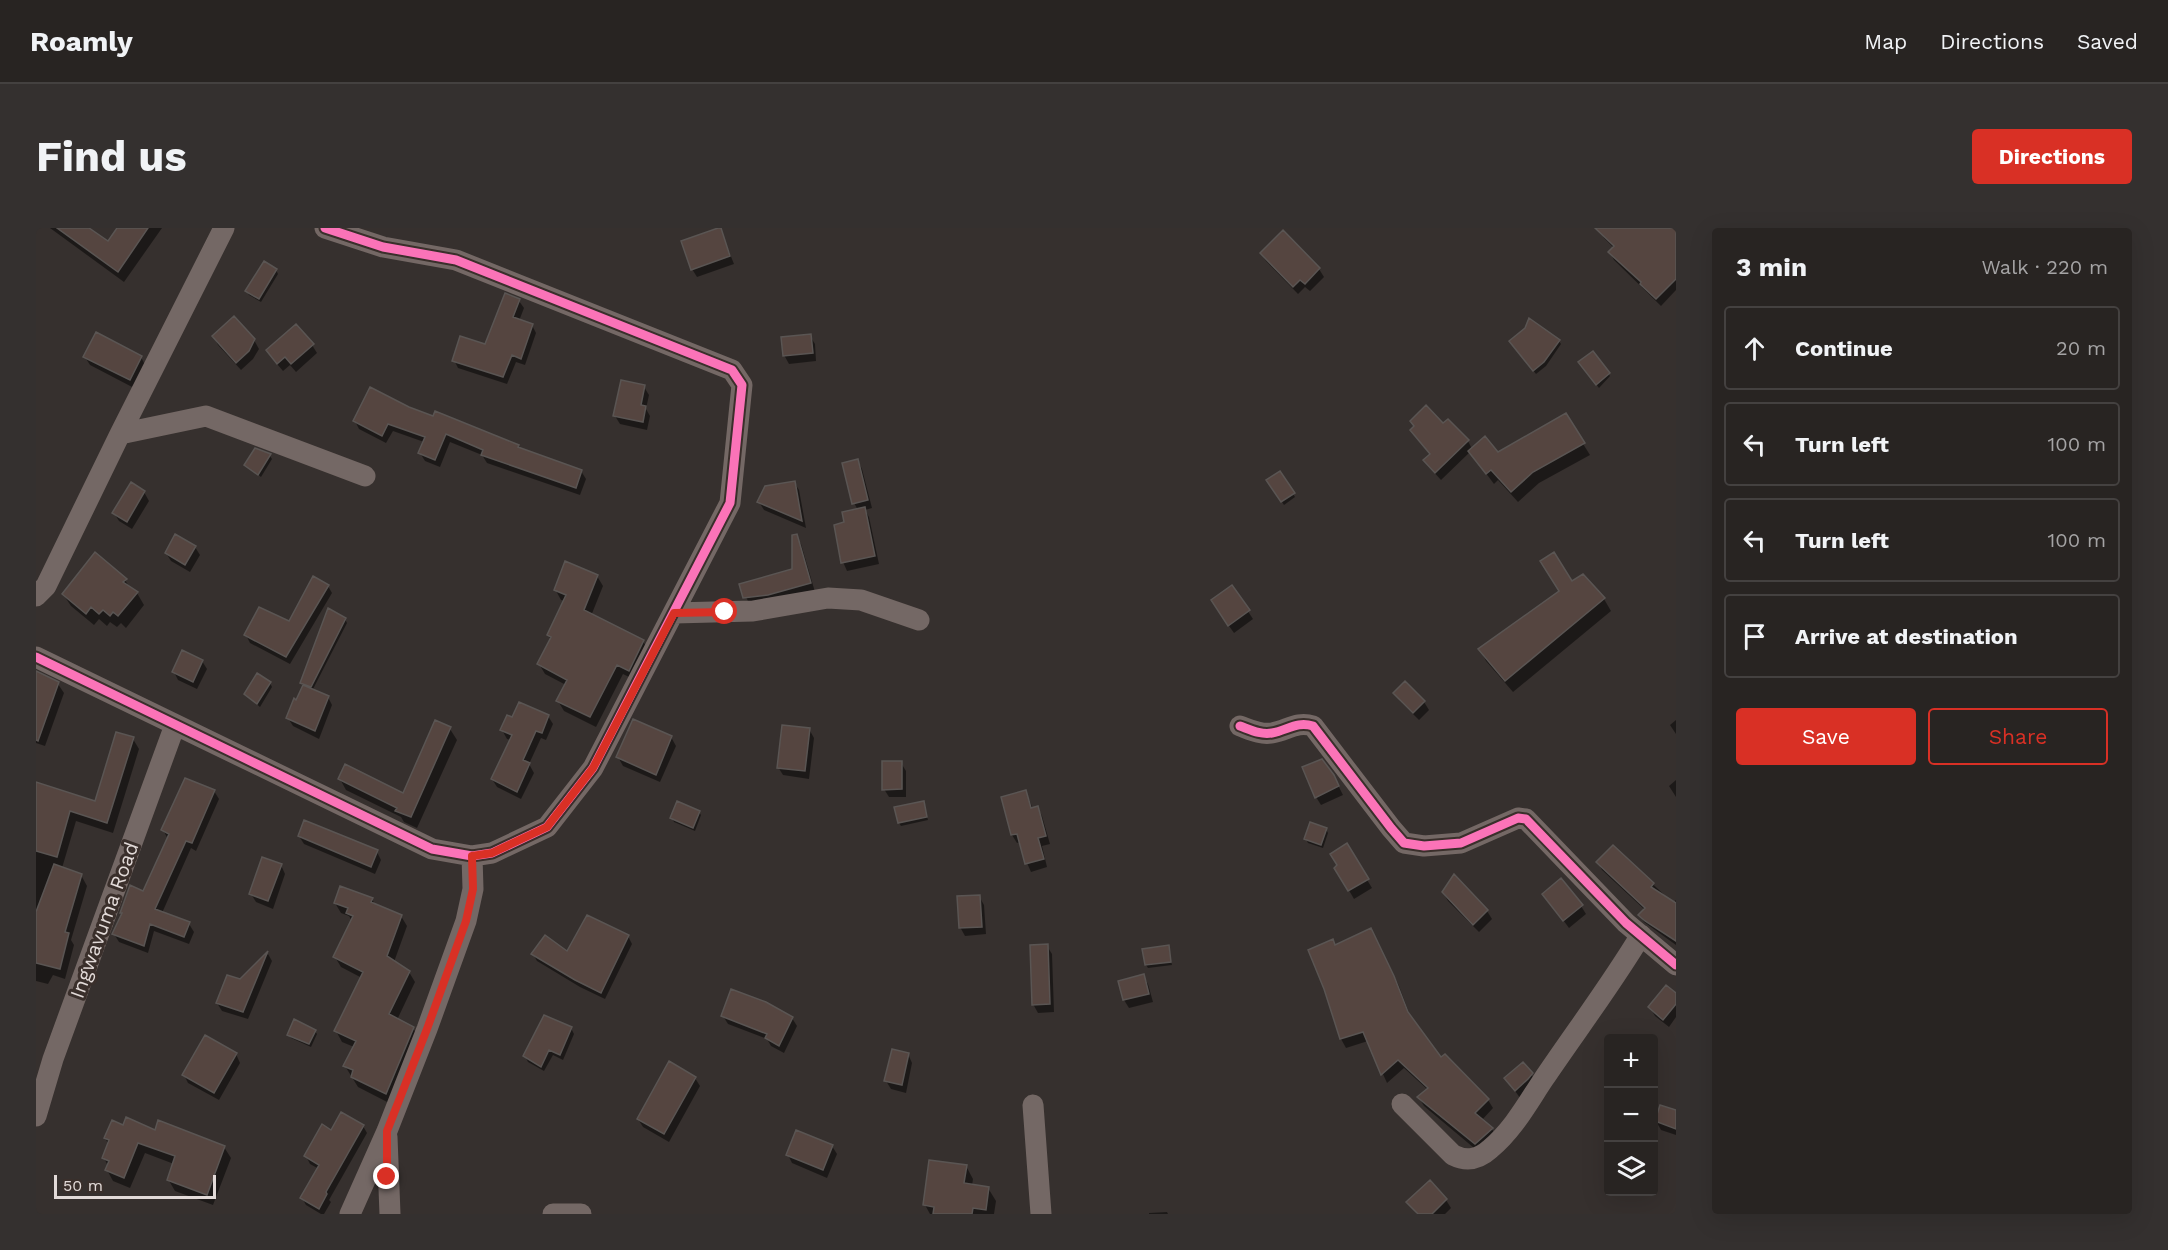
<!DOCTYPE html>
<html lang="en">
<head>
<meta charset="utf-8">
<style>
  :root { --surface:#282422; --page:#34302f; --text:#f1f3f6; --muted:#a5a4a5; --line:#444140; --accent:#d93025 }
  body { margin:0; font-family:"Work Sans",sans-serif; background:var(--page); color:var(--text) }
  .controls { position:absolute; right:18px; bottom:18px; display:grid; overflow:hidden; border-radius:6px; box-shadow:0 6px 24px #0002 }
  .controls button { width:54px; height:54px; display:grid; place-items:center; padding:0; border:0; border-bottom:2px solid var(--line); background:var(--surface); color:var(--text); font:30px sans-serif }
  .scale { position:absolute; left:18px; bottom:15px; width:162px; box-sizing:border-box; padding-left:6px; border:3px solid #e2dad8; border-top:0; font-size:16px; line-height:21px; white-space:nowrap; color:#e2dad8; -webkit-text-stroke:4px #3a2f2b; paint-order:stroke }
  .stop { position:absolute; width:18px; height:18px; margin:-14px; border:4px solid #d93025; border-radius:50%; background:#fff }
  .stop.end { background:#d93025; border-color:#fff; box-shadow:0 2px 6px #0008 }
  .list { margin:0; padding:0; list-style:none }
  h2 { display:flex; justify-content:space-between; align-items:center; height:78px; margin:0; padding:0 24px; font-size:26px }
  h2 small { font-size:20px; font-weight:400; color:var(--muted) }
  .list li { display:grid; grid-template-columns:39px 1fr auto; gap:18px; align-items:center; box-sizing:border-box; height:84px; margin:0 12px 12px; padding:0 12px; border:2px solid var(--line); border-radius:6px }
  .list b { display:block; font-size:22px; white-space:nowrap }
  .list em { font-size:20px; font-style:normal; color:var(--muted) }
  .actions { display:flex; gap:12px; padding:18px 24px }
  .actions a { flex:1; padding:14px 0; border:2px solid var(--accent); border-radius:6px; text-align:center; font-size:21px; color:var(--accent) }
  .actions .main { background:var(--accent); color:#fff }
  .icon { flex:none; width:33px; height:33px; fill:none; stroke:currentColor; stroke-width:2; stroke-linecap:round; stroke-linejoin:round }
  .map { position:relative; flex:none; width:1640px; height:986px; overflow:hidden; border-radius:6px }
  header { display:flex; align-items:center; gap:36px; box-sizing:border-box; height:84px; padding:0 30px; background:var(--surface); border-bottom:2px solid var(--line) }
  header strong { font-size:28px }
  nav { display:flex; gap:33px; margin-inline-start:auto; font-size:21px }
  .intro { display:flex; align-items:center; justify-content:space-between; box-sizing:border-box; height:144px; padding:0 36px }
  h1 { margin:0; font-size:42px }
  .button { padding:15px 27px; border-radius:6px; background:var(--accent); color:#fff; font-size:21px; font-weight:700 }
  main { display:flex; gap:36px; padding:0 36px }
  aside { flex:1; background:var(--surface); border-radius:6px; box-shadow:0 6px 24px #0002 }
  .map>svg:first-child { display:block }
</style>
</head>
<body>
<header>
<strong>Roamly</strong>
<nav><a>Map</a><a>Directions</a><a>Saved</a></nav>
</header>
<div class="intro"><h1>Find us</h1><a class="button">Directions</a></div>
<main>
<div class="map">
<svg width="1640" height="986" viewBox="0 0 1640 986">
  <rect width="100%" height="100%" fill="#36302e"/>
  <path fill="#0007" d="M14,0H51L72,15L83,0H126L88,54Z
    M1566,0H1640V62L1625,78L1578,32L1574,24L1578,20L1568,10L1564,3Z
    M684,1L698,36L661,49L656,41Z
    M1225,25L1283,41L1288,49L1274,63L1269,59L1262,66L1230,33Z
    M228,35L240,42L242,46L225,74L213,67L211,63Z
    M470,67L483,73L488,80L483,93L496,97L500,105L489,137L480,134L471,156L422,140L418,132L450,118Z
    M774,108L779,116L780,133L753,136L748,127Z
    M178,109L218,112L223,121L217,131L205,142L182,117Z
    M1523,113L1525,116L1510,138L1500,146L1477,117Z
    M276,117L281,125L260,144L254,137L247,143L236,130Z
    M49,129H105L109,137L98,160L54,137Z
    M1546,138L1572,145L1574,148L1563,160Z
    M608,159L613,167L610,181L614,188L611,202L584,196L579,188Z
    M372,180L482,218L484,222L545,243L550,251L544,267L451,235L446,227L414,214L404,239L389,233L384,225L388,214L357,203L350,215L323,201L319,193Z
    M1529,187L1554,227L1503,255L1482,274L1462,252L1458,256L1434,224L1405,252L1394,240L1389,232L1394,227L1376,203L1407,197L1432,213L1436,221L1461,226Z
    M220,222L234,228L236,231L225,249L210,237Z
    M822,233L826,241L836,280L829,282L833,289L843,336L811,343L807,334L822,282L818,275Z
    M1244,245L1259,269L1248,277L1232,252Z
    M758,254L763,262L770,300L728,282L723,274Z
    M95,256L108,264L113,273L96,301L83,293L78,285Z
    M760,308L765,316L779,364L714,378L705,357L758,342Z
    M159,319L164,327L154,344L135,333L130,325Z
    M561,348L567,358L555,388L607,413L613,424L599,452L587,446L560,499L528,483L522,473L530,457L509,446L503,436L515,412L512,407L529,373L525,372L519,361Z
    M1547,348L1568,371L1575,383L1477,464L1450,433L1444,421Z
    M89,352L94,360L101,365L108,377L90,400L85,395L81,399L74,394L71,398L63,391L58,397L35,378L27,366Z
    M292,358L296,365L254,436L214,415L210,407L254,395Z
    M1196,359L1217,391L1198,405L1181,381Z
    M309,391L311,395L276,463L292,469L296,477L283,511L257,498L252,490L268,459L265,454Z
    M166,433L171,441L161,461L142,452L138,444Z
    M0,445L22,456L28,465L9,518L0,515Z
    M234,455L236,459L224,479L209,466Z
    M1369,455L1388,474L1393,482L1383,492L1364,473L1359,465Z
    M512,488L517,496L510,512L505,510L493,536L498,545L485,571L461,559L456,551L475,512L471,511L466,502L477,491Z
    M1640,492V506L1634,497Z
    M414,501L421,512L381,600L368,594L365,589L310,562L304,551L368,567Z
    M773,501L778,510L773,551L747,547L742,539Z
    M635,509L640,518L624,554L587,538L582,529Z
    M97,511L103,521L77,605L40,593L26,640L45,647L51,658L35,712L38,717L29,751L17,747L12,756L0,753V556L60,575Z
    M865,535L870,543V569H853L848,561Z
    M1640,552V569L1633,558Z
    M1302,557L1307,567L1285,577L1280,569Z
    M178,563L183,571L160,623L155,620L126,685L153,696L158,704L153,716L118,703L112,725L83,714L78,706L108,665L132,611L127,602Z
    M990,564L997,581L1002,580L1006,588L1014,616L1006,618L1011,639L995,644L991,635L985,614L981,615L976,607Z
    M887,574L892,592L865,598L863,595Z
    M663,584L665,587L659,603L638,594L636,590Z
    M1290,601L1292,605L1287,620L1272,615L1270,611Z
    M263,608L341,624L345,632L339,646L268,616Z
    M1310,617L1336,660L1318,671L1300,640Z
    M1577,619L1637,675L1640,672V717L1608,694L1604,687L1609,682L1566,642L1562,634Z
    M245,637L249,646L237,681L220,674L215,666Z
    M1418,649L1451,683L1456,691L1443,704L1412,673L1407,664Z
    M1508,666L1545,678L1550,686L1533,700Z
    M943,668L948,677L950,706L929,708L924,699Z
    M336,671L340,678L365,688L371,698L358,734L373,744L379,754L361,792L377,800L383,810L355,876L322,859L309,838L318,819L306,814L300,803L326,750L305,739L299,729L316,693L313,688L305,685L299,675Z
    M592,708L596,716L569,771L544,759L501,733L497,726L531,725Z
    M1340,711L1363,758L1375,790L1405,831L1452,872L1457,880L1446,892L1456,901L1461,910L1444,925L1388,878L1383,870L1392,862L1368,840L1351,855L1332,813L1310,820L1305,811L1289,760L1300,718Z
    M1011,718L1016,726L1018,784L1002,785L997,776Z
    M1132,719L1136,737L1112,740L1110,737Z
    M232,726L236,733L212,791L186,783L181,775Z
    M1107,748L1112,756L1117,774L1093,780L1088,772Z
    M1640,767V789L1633,799L1619,788L1614,779Z
    M687,788L756,790L761,798L748,825L735,818L731,811L692,796Z
    M535,800L538,806L527,832L517,827L508,843L492,834L489,828Z
    M279,803L281,806L275,819L255,810L253,807Z
    M200,826L204,835L183,872L152,855L148,847Z
    M872,826L876,835L870,865L855,861L850,853Z
    M1495,846L1500,854L1484,870L1470,850Z
    M659,850L664,858L633,914L607,899L602,891Z
    M1640,883V907L1625,902L1620,893Z
    M88,898L188,919L195,930L177,977L139,963L132,951L138,936L109,925L94,960L77,953L71,942L72,938L68,930L73,917L69,910Z
    M327,898L331,905L293,972L295,974L288,986H285L270,977L266,970L283,941L274,936L270,928L296,904Z
    M796,918L801,926L791,950L756,935L752,927Z
    M930,938L937,951L936,958L952,960L960,973L958,986H894L889,977Z
    M1393,954L1410,972L1415,980L1409,986H1381L1372,974Z
    M1131,984L1132,986H1113V985Z"/>
  <path fill="#554540" stroke="#5a5553" stroke-width="1.5" d="M21,0H53L72,13L81,0H112L82,44Z
    M682,0H685L694,28L655,42L645,13Z
    M1559,0H1640V51L1620,71L1604,56L1605,54L1572,24L1578,18Z
    M1247,2L1284,40L1269,56L1264,52L1257,59L1224,25Z
    M228,33L241,41L223,71L209,63Z
    M469,65L484,71L477,89L497,96L485,131L476,127L467,149L416,133L424,108L449,116Z
    M198,88L219,111L213,123L200,135L176,108Z
    M1493,90L1524,112L1508,134L1497,143L1473,113L1489,100Z
    M260,96L278,116L255,136L249,129L241,136L230,122Z
    M60,104L106,128L94,152L47,129Z
    M775,106L777,125L747,128L745,109Z
    M1557,123L1574,145L1560,157L1542,134Z
    M585,152L609,157L605,177L610,178L607,194L577,188Z
    M334,159L373,179L397,188L399,183L483,217L482,219L546,242L540,260L445,227L447,222L410,206L399,232L382,225L389,209L352,196L346,208L317,193Z
    M1390,177L1407,195L1412,191L1433,212L1399,245L1387,232L1394,226L1374,202L1378,198L1374,193Z
    M1530,185L1549,215L1497,244L1475,264L1455,242L1450,246L1432,223L1449,208L1462,224Z
    M219,220L235,226L222,247L208,237Z
    M822,231L832,272L816,276L806,235Z
    M1244,243L1259,265L1245,274L1230,252Z
    M759,253L766,293L721,274L729,258Z
    M95,254L109,263L91,294L76,285Z
    M829,279L839,328L805,335L798,297L808,294L806,284Z
    M139,306L160,318L149,337L129,325Z
    M761,306L775,355L732,367L707,370L703,356L756,341V307Z
    M59,324L91,351L87,354L102,364L82,388L77,384L74,388L67,382L63,386L55,379L50,386L26,366Z
    M1518,324L1536,353L1547,346L1569,370L1469,453L1442,421L1523,363L1504,333Z
    M529,333L562,347L548,382L608,412L593,443L581,437L554,489L520,473L531,452L501,436L515,409L511,407L530,367L518,362Z
    M277,348L293,357L250,429L208,407L223,379L253,393Z
    M1196,357L1214,382L1192,398L1175,372Z
    M292,380L310,390L275,459L264,455Z
    M146,422L167,432L157,454L136,444Z
    M0,443L23,454L2,513L0,512Z
    M221,445L235,454L221,476L208,466Z
    M1369,453L1389,473L1377,485L1357,465Z
    M267,457L293,468L279,503L250,490L258,470L260,472Z
    M483,474L513,487L506,505L500,503L487,532L494,535L481,564L455,551L476,507L464,502L471,487L476,489Z
    M597,491L636,508L620,547L580,529Z
    M399,492L415,499L375,589L359,583L361,580L302,551L309,536L367,565Z
    M746,497L774,500L769,543L741,540Z
    M80,504L98,509L71,595L34,583L21,629L0,623V554L59,573Z
    M1286,531L1298,547L1303,558L1279,570L1266,539Z
    M846,533H866V561L846,562Z
    M149,550L179,562L156,615L150,613L119,681L154,694L148,709L114,696L108,718L76,706L86,685H84L94,657L107,663L133,606L125,602Z
    M990,562L995,580L1002,578L1010,608L1002,610L1008,631L989,636L981,606L975,607L965,569Z
    M641,573L664,583L657,600L634,590Z
    M888,573L891,589L862,595L858,579Z
    M268,592L342,622L335,639L262,608Z
    M1274,594L1291,600L1285,617L1268,611Z
    M1311,615L1333,651L1312,663L1298,640L1301,637L1294,626Z
    M1577,617L1618,655L1615,659L1640,675V713L1609,693L1602,687L1609,680L1560,634Z
    M226,629L246,636L232,673L213,666Z
    M18,636L46,646L29,704L33,705L24,741L0,735V684Z
    M1418,646L1452,682L1437,697L1406,664Z
    M1525,650L1547,677L1527,693L1506,666Z
    M304,658L337,670L335,674L366,687L351,728L374,743L353,786L378,799L350,866L315,849L317,842L307,838L320,813L298,803L327,744L297,729L317,688L310,685L312,680L298,675Z
    M944,667L946,699L923,700L921,668Z
    M551,687L593,707L565,765L539,752L495,726L509,707L531,723Z
    M1335,700L1358,748L1372,784L1405,829L1409,826L1453,871L1439,885L1457,900L1439,916L1381,869L1392,860L1362,832L1345,847L1327,804L1304,811L1288,761L1272,722L1297,711L1299,717Z
    M1012,716L1014,776L996,777L994,717Z
    M1133,717L1135,734L1109,737L1106,721Z
    M232,723L207,784L180,775L191,747L204,751Z
    M1108,746L1113,766L1087,772L1082,753Z
    M1630,757L1640,765V776L1627,792L1612,779Z
    M695,761L730,774L757,789L743,818L729,810L731,806L685,788Z
    M508,787L536,799L524,827L513,822L505,839L487,828Z
    M258,791L280,802L273,816L251,807Z
    M169,807L201,825L178,865L146,847Z
    M856,821L873,825L866,857L848,853Z
    M633,833L660,849L628,906L601,891Z
    M1487,834L1497,845L1492,851L1479,863L1468,850Z
    M1624,877L1640,882V901L1619,893Z
    M305,884L328,897L290,964L291,966L283,981L264,970L283,937L268,928L286,896L295,902Z
    M90,889L119,902L122,892L189,918L171,967L131,952L139,928L102,915L88,950L69,942L73,933L66,930L73,912L68,910L76,892L87,897Z
    M760,902L797,917L787,942L750,927Z
    M893,932L931,937L928,955L953,959L950,982L937,980L936,986H897L898,979L887,977Z
    M1394,952L1411,971L1396,986H1382L1370,974Z"/>
  <g fill="none" stroke-linecap="round" stroke-linejoin="round">
    <path stroke="#746865" stroke-width="21" d="M84,206L170,188L329,248
      M0,368L10,358L84,206L188,0
      M638,385L717,383L792,370L825,372L883,392
      M0,429L396,621L436,628L456,625L511,599L557,540L694,275L706,157L696,142L420,32L347,19L289,0
      M1204,498C1215,502 1225,507 1236,505C1252,502 1261,493 1277,498L1355,600L1368,615L1388,618L1425,615L1482,590L1490,591L1590,695L1640,737
      M1366,876L1417,927C1431,934 1443,931 1454,921C1477,902 1491,876 1507,852C1540,803 1575,757 1605,707
      M997,877L1005,986
      M0,888L17,831L139,497
      M351,909L354,986
      M314,986L351,903L391,801L430,693L437,661L436,628
      M517,986H545"/>
    <defs>
      <path id="cycleway" d="M0,429L396,621L436,628L456,625L511,599L557,540L694,275L706,157L696,142L420,32L347,19L289,0
        M1204,498C1215,502 1225,507 1236,505C1252,502 1261,493 1277,498L1355,600L1368,615L1388,618L1425,615L1482,590L1490,591L1590,695L1640,737"/>
    </defs>
    <use href="#cycleway" stroke="#3a2f2b" stroke-width="13"/>
    <use href="#cycleway" stroke="#fb73b8" stroke-width="9"/>
  </g>
  <g fill="none" stroke-linecap="round" stroke-linejoin="round">
    <path stroke="#d93025" stroke-width="8" d="M351,949V903L391,801L430,693L437,661L436,628L456,625L511,599L557,540L638,385L689,384"/>
  </g>
  <g text-anchor="middle" stroke-width="6" stroke-linejoin="round" paint-order="stroke">
    <g font-size="20" fill="#e2dad8" stroke="#3a2f2b">
      <text transform="translate(68 692) rotate(-70)" y="7">Ingwavuma Road</text>
    </g>
  </g>
</svg>
<div class="controls">
<button>+</button>
<button>−</button>
<button><svg class="icon" aria-label="layers" viewBox="0 0 24 24"><path d="M12 4l9 5-9 5-9-5zM3 14l9 5 9-5"/></svg></button>
</div>
<div class="scale">50 m</div>
<div class="stop" style="left:689px;top:384px"></div>
<div class="stop end" style="left:351px;top:949px"></div>
</div>
<aside>
<h2>3 min<small>Walk · 220 m</small></h2>
<ul class="list">
<li><svg class="icon" aria-label="ahead" viewBox="0 0 24 24"><path d="M12 20V5M6 11l6-6 6 6"/></svg><div><b>Continue</b></div><em>20 m</em></li>
<li><svg class="icon" aria-label="left" viewBox="0 0 24 24"><path d="M17 20v-9H6M10 6l-5 5 5 5"/></svg><div><b>Turn left</b></div><em>100 m</em></li>
<li><svg class="icon" aria-label="left" viewBox="0 0 24 24"><path d="M17 20v-9H6M10 6l-5 5 5 5"/></svg><div><b>Turn left</b></div><em>100 m</em></li>
<li><svg class="icon" aria-label="arrive" viewBox="0 0 24 24"><path d="M6 21V4h12l-3 4 3 4H6"/></svg><div><b>Arrive at destination</b></div></li>
</ul>
<div class="actions"><a class="main">Save</a><a>Share</a></div>
</aside>
</main>
</body>
</html>
